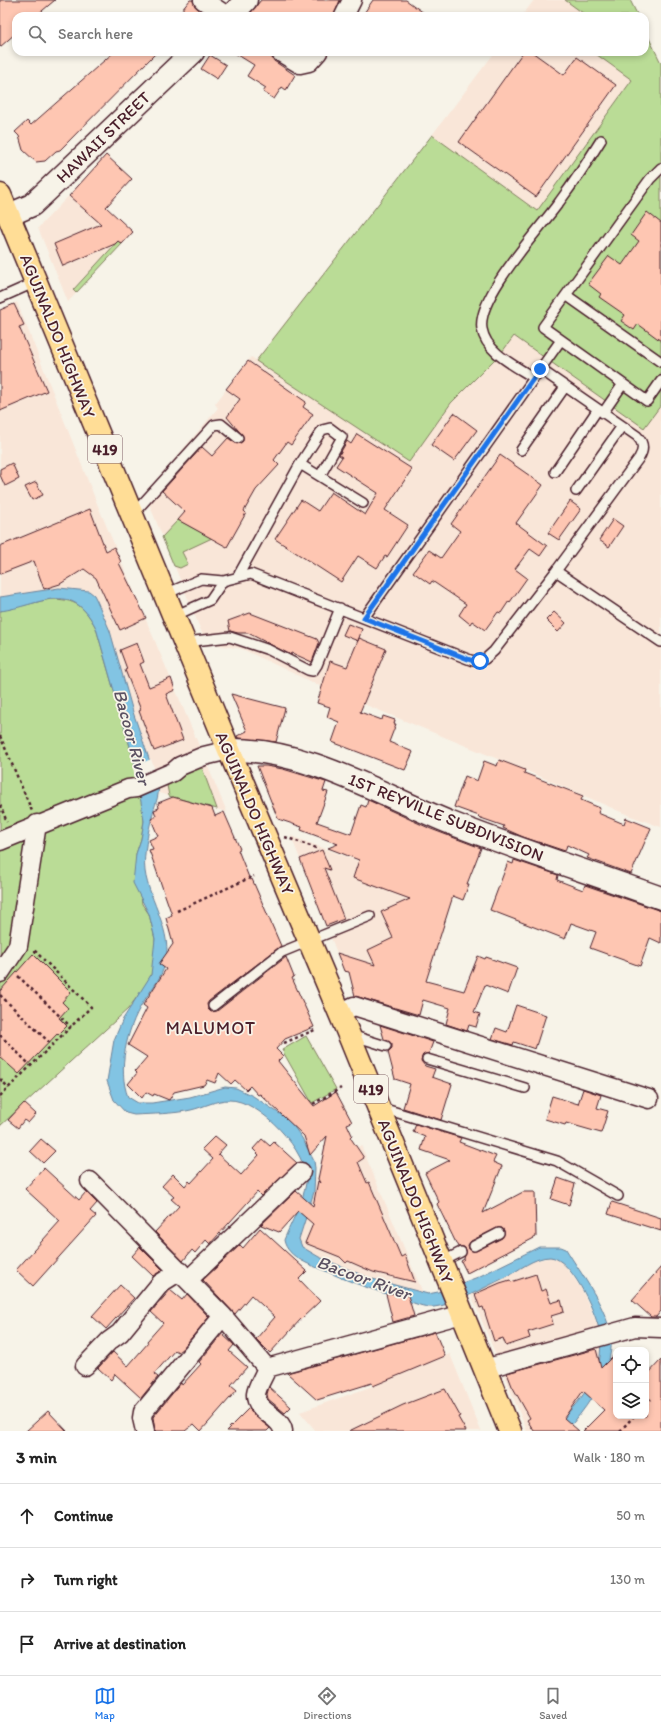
<!DOCTYPE html>
<html lang="en">
<head>
<meta charset="utf-8">
<style>
  :root { --surface:#fff; --page:#f6f6f6; --text:#222; --muted:#767676; --line:#e0e0e0; --accent:#1a73e8 }
  body { margin:0; font-family:Itim,sans-serif; background:var(--page); color:var(--text) }
  .controls { position:absolute; right:12px; bottom:12px; display:grid; overflow:hidden; border-radius:8px; box-shadow:0 2px 6px #0003 }
  .controls button { width:36px; height:36px; display:grid; place-items:center; padding:0; border:0; border-bottom:1px solid var(--line); background:var(--surface); color:var(--text); font:20px sans-serif }
  .stop { position:absolute; width:12px; height:12px; margin:-9px; border:3px solid #1a73e8; border-radius:50%; background:#fff }
  .stop.end { background:#1a73e8; border-color:#fff; box-shadow:0 1px 4px #0008 }
  .list { margin:0; padding:0; list-style:none }
  h2 { display:flex; justify-content:space-between; align-items:center; height:52px; margin:0; padding:0 16px; font-size:17px }
  h2 small { font-size:13px; font-weight:400; color:var(--muted) }
  .list li { display:grid; grid-template-columns:26px 1fr auto; gap:12px; align-items:center; box-sizing:border-box; height:64px; padding:0 16px; border-top:1px solid var(--line) }
  .list b { display:block; font-size:15px; white-space:nowrap }
  .list em { font-size:13px; font-style:normal; color:var(--muted) }
  .icon { flex:none; width:22px; height:22px; fill:none; stroke:currentColor; stroke-width:2; stroke-linecap:round; stroke-linejoin:round }
  .map { position:relative; flex:none; width:661px; height:1431px; overflow:hidden }
  .search { position:absolute; background:var(--surface); box-shadow:0 2px 6px #0003; left:12px; right:12px; top:12px; height:44px; display:flex; align-items:center; gap:10px; box-sizing:border-box; padding:0 14px; border-radius:12px; color:var(--muted); font-size:15px }
  .sheet { height:244px; background:var(--surface) }
  nav { display:flex; justify-content:space-around; align-items:center; box-sizing:border-box; height:56px; border-top:1px solid var(--line); background:var(--surface); font-size:11px; color:var(--muted) }
  nav a { display:grid; justify-items:center; gap:2px }
  nav .on { color:var(--accent) }
  .map>svg:first-child { display:block }
</style>
</head>
<body>
<div class="map">
<svg width="661" height="1431" viewBox="0 0 661 1431">
  <rect width="100%" height="100%" fill="#f7f3e8"/>
  <filter id="ink" filterUnits="userSpaceOnUse"><feTurbulence type="fractalNoise" baseFrequency=".025" numOctaves="2"/><feDisplacementMap in="SourceGraphic" scale="8" xChannelSelector="R" yChannelSelector="G"/><feConvolveMatrix kernelMatrix="1 2 1 2 8 2 1 2 1" color-interpolation-filters="sRGB"/></filter>
  <g filter="url(#ink)">
    <path fill="#f9e6d8" d="M534,0H630L638,16H522Z
      M645,30L661,63V827L628,815L525,770L322,687L242,649L206,643L145,494L218,408L215,404L251,357L256,360L432,135L495,52H645Z
      M80,184L133,232L68,302L38,228Z
      M17,302L98,506L227,812L159,793L158,785L123,681L110,631L97,601L89,591L59,588L0,597V310Z
      M291,836L453,896L426,981L337,953Z
      M361,1145L423,1293L369,1278L319,1257L302,1247L300,1243L299,1239L314,1192L316,1177Z
      M552,1257L561,1260L581,1288L599,1328L600,1357L596,1370L586,1391L554,1431H527L471,1294L534,1261Z
      M450,1354L481,1431H316L300,1412L373,1386Z"/>
    <path fill="#badc96" stroke="#827e60" d="M565,0H630L638,16H587Z
      M645,30L661,63V405L644,428L514,336L502,352L451,403L409,462L256,361L432,135L537,211L632,80L593,52H645Z
      M118,241L122,244L76,293L73,290Z
      M178,520L212,538L182,552L188,564L180,568L174,566L162,537Z
      M50,599C76,599 84,606 96,628L135,764L140,791L144,821L141,839L136,854L142,904L149,914L155,939L154,964L151,975L146,985L128,1009L0,1126V611Z
      M201,765L217,809L169,796L166,780Z
      M306,1036L336,1089L312,1103L282,1050Z"/>
    <path fill="#82c4e3" stroke="#6c8299" d="M59,588L89,591L94,595L97,601L110,631L133,712L158,785C160,797 154,805 152,817C148,832 143,855 145,871C149,901 174,933 165,964C161,979 150,991 142,1004C127,1029 117,1069 128,1097L138,1103H152L190,1097L225,1087L236,1088L253,1096L283,1116L292,1124L302,1138L314,1161L315,1168L314,1192L299,1239L302,1247L319,1257L369,1278L428,1294L438,1292L478,1277L539,1247H561L566,1249C581,1274 609,1310 611,1339C613,1358 602,1381 592,1397C585,1409 575,1420 567,1431L564,1417C579,1401 598,1380 600,1356C601,1347 601,1338 599,1329C595,1311 571,1258 550,1257C534,1257 518,1271 504,1278C485,1287 454,1305 434,1307C424,1308 412,1302 402,1299C377,1291 352,1283 328,1272C313,1266 287,1258 284,1240C291,1222 303,1203 306,1183C310,1153 259,1099 229,1100C216,1100 204,1107 191,1110C173,1114 152,1114 134,1115L126,1113L114,1100L107,1081L114,1040L123,1019L151,975L155,939L149,914L133,883L136,854L141,839L144,821L135,764L96,628C71,578 40,606 0,611V597Z"/>
    <path fill="#f7f3e8" d="M151,759L160,784L138,794L133,767Z"/>
    <path fill="#fec6b2" stroke="#4a1f2b" fill-rule="evenodd" d="M0,0H55L36,16H16V33L0,47Z
      M190,0H193L197,8L208,16H177Z
      M261,0H340L334,16H248Z
      M373,0H406L428,16H362Z
      M114,52H157L60,150L56,151L45,161L36,162L23,150L19,136L15,132L27,121L31,125Z
      M233,52H270L274,61L295,75L286,90L282,87L274,99L263,92L266,88L247,76L254,65Z
      M523,52H532L564,75L577,57L616,85L536,197L459,142Z
      M210,55L226,65L217,79L201,69Z
      M106,155L132,179L106,207L133,232L122,244L118,241L115,244L63,266L54,244L101,224L69,196Z
      M647,212L661,223V341L638,324L634,330L621,321L625,315L599,297L601,294L588,284L609,256L622,265L639,241L631,235Z
      M14,304L24,325L19,327L47,391L0,411V310Z
      M248,361L306,402L303,407L313,414L291,445L287,442L274,460L279,465L256,490L244,511L246,513L227,547L178,520L185,512L162,491L202,447L212,456L228,438L237,444L243,441V436L227,417L240,399L226,389Z
      M454,413L477,430L454,461L431,445Z
      M357,434L412,469L385,510L408,525L387,557L385,556L377,568L358,556L341,582L275,539L301,500L318,511L331,492L365,515L378,493L336,466L342,457L339,455L347,441L351,444Z
      M500,455L543,485L516,523L547,546L540,556L530,549L515,569L527,578L510,602L509,601L501,613L498,612L485,630L472,621L470,624L459,615L466,604L432,581L430,584L413,572L429,550L441,558L460,531L451,524Z
      M12,463L19,479L5,486L0,475V469Z
      M36,482L43,495L32,500L25,487Z
      M570,501L581,509L559,540L548,533Z
      M90,509L106,551L114,547L121,562L119,563L146,618L120,630L96,578L84,569L60,584L44,589L34,561L0,574V546Z
      M613,519L623,526L609,547L599,540Z
      M554,612L566,623L558,632L546,620Z
      M250,613L317,639L319,643L312,662L292,653L291,655L248,633H238L230,631L228,621Z
      M348,624L362,629L358,641L343,635Z
      M359,638L386,649L360,712L382,720L383,716L395,720L394,724H396L389,742L413,752L405,770L332,742L339,722L327,717L330,707L317,703L330,661L347,667Z
      M137,643L144,662L140,664L149,687L171,678L175,690L166,694L183,740L154,751L139,711L141,710L125,670L127,669L120,650Z
      M231,694L285,708L276,742L238,738L237,736L247,731Z
      M499,760L525,770L524,773L583,796L581,800L600,808L598,813L624,824L626,818L651,828L631,874L587,858L589,855L567,845L565,851L523,837L503,828L504,826L478,817L479,816L454,807L465,776L477,781L484,761L497,766Z
      M257,766H266L283,769L326,782L323,791L328,792L317,822L351,834L361,805L366,807L368,800L431,829L481,848L467,884H469L463,900L453,896L426,981L464,991L478,956L485,959L486,957L517,968L508,994L485,985L474,1012L480,1014L476,1027L469,1025L467,1031L446,1024L450,1008L423,1000L419,1015L355,996L349,972L344,971L337,953L375,965L368,950L393,938L381,912L410,899L353,878L359,860L328,848L338,844L301,830L302,827L278,819Z
      M173,797L212,808L215,816L224,812L240,849L238,850L250,880L252,879L281,946L209,1001L207,1004L208,1009L211,1012L217,1011L286,957L294,977L292,978L314,1027L285,1039L276,1049L283,1056L278,1061L314,1106L336,1092L352,1122L347,1124L352,1135L350,1137L364,1158L358,1162L367,1183L369,1182L401,1257L405,1255L415,1282L373,1272L348,1261L346,1263L340,1257L305,1243L313,1224L298,1211L279,1232L261,1225L296,1191L313,1206L318,1181L320,1183L318,1179L327,1136L310,1155L304,1136L260,1094L258,1095L250,1086L246,1090L235,1080L231,1084L219,1073L215,1083L207,1080L204,1085L174,1092L169,1100L154,1094L153,1096L146,1092L142,1098L128,1084L137,1073L135,1071L147,1057L128,1045L147,1008L143,1005L166,969L159,964L173,944L166,918L172,915L152,858L149,850L153,849L149,840L158,836L151,819L156,816L154,810L159,808L158,803Z
      M322,850L330,870L324,868L344,919L326,926L300,859Z
      M514,860L558,875L557,880L583,890L585,885L661,911V943L650,938L640,966L590,948L596,932L571,923L565,939L490,910L508,862L513,864Z
      M33,954L71,992L62,1002L68,1008L59,1018L67,1026L58,1035L57,1034L19,1074L0,1057V991Z
      M516,1005L546,1015L535,1049L514,1042L513,1045L492,1039L496,1028L507,1032Z
      M380,1025L433,1042L429,1053L423,1055L421,1061L425,1066L435,1069L432,1077L452,1084L441,1120L403,1108L410,1084L395,1079L388,1052L392,1048V1044L384,1039Z
      M583,1089L601,1095L597,1108L608,1111L601,1133L566,1123L565,1125L545,1119L552,1096L578,1104Z
      M24,1103L36,1114L28,1123L24,1120L18,1128L8,1120Z
      M416,1124L461,1138L459,1142L496,1156L493,1162L502,1166L483,1213L523,1192H535L536,1237L467,1273L461,1261L464,1259L466,1250L464,1247H458L437,1204L439,1202L425,1173L450,1160L421,1150L425,1137L413,1132ZM497,1228H502L504,1231L502,1238L476,1251L469,1249L468,1245L471,1241Z
      M215,1136L226,1145L218,1154L241,1175L259,1155L253,1149L262,1139L270,1146L274,1142L297,1163L261,1196L257,1192L210,1244L206,1240L195,1253L192,1250L183,1261L155,1232L179,1206L171,1199L174,1197L162,1186L173,1174L185,1186L189,1181L191,1183L213,1159L202,1149Z
      M41,1139L55,1151L43,1163L30,1151Z
      M44,1168L79,1200L86,1192L97,1203L90,1211L96,1216L33,1286L16,1270L60,1221L25,1189Z
      M558,1178L575,1184L569,1205L551,1199Z
      M612,1202L661,1218V1231L608,1214Z
      M260,1228L307,1271L299,1279L320,1301L301,1319L270,1353L256,1339L275,1317L251,1295L235,1314L203,1280L240,1245L243,1248Z
      M140,1247L163,1270L153,1276L132,1256Z
      M661,1267V1311L656,1317H651L632,1300Z
      M536,1274L541,1291L546,1289L551,1303L561,1300L564,1312L551,1316L553,1324L528,1332L530,1338L506,1346L503,1338L494,1341L483,1307L480,1308L475,1294L500,1283L510,1280L511,1282Z
      M120,1285L134,1298L106,1329L92,1316Z
      M170,1290L182,1300L187,1294L209,1317L183,1348L178,1352L175,1350L154,1374L158,1377L141,1398L115,1374L111,1380L98,1368L113,1352L128,1366L148,1343L147,1341L163,1323L151,1312Z
      M407,1292L414,1316L393,1322L386,1294Z
      M435,1332L445,1356L373,1386L372,1383L317,1400L287,1373Z
      M222,1334L234,1345L229,1351L247,1367L231,1385L237,1390L201,1431L194,1424L185,1431H155L153,1417L181,1383L182,1385L201,1364L199,1362Z
      M596,1349L601,1368L616,1353V1416H646V1376L661,1360V1431H583L604,1410L583,1391L564,1418L579,1431H534L527,1420L530,1418L512,1386L507,1373Z
      M269,1387L291,1407L285,1413L268,1399L267,1394Z
      M445,1389L460,1416L458,1417L466,1431H349L403,1405Z
      M249,1408L256,1417L270,1428L267,1431H226Z
      M48,1411L67,1431H26Z"/>
    <g fill="none" stroke-linecap="round" stroke-linejoin="round">
      <defs>
        <path id="lane" d="M566,295L650,179L661,168
          M0,298L36,282
          M661,362L566,295L543,327L647,401L661,381
          M534,378C516,366 486,353 482,329C476,297 541,228 560,201C575,181 588,161 601,140
          M603,413L623,384
          M521,450L565,387
          M300,464L363,503
          M555,472L598,409
          M576,491L622,426
          M133,514L214,425L221,424L238,438
          M556,571L661,642
          M238,576L300,464L322,430L330,428L342,437L320,476
          M165,594L201,579L223,581L251,574L473,661L485,659L494,651L556,571L639,458C644,450 644,443 637,436L540,369
          M174,616L210,600L223,581
          M364,618L561,340
          M185,642L230,637L269,650L308,670L313,671L317,665L340,608
          M213,1006L282,952L370,916
          M351,1035L386,1046
          M427,1059L525,1088
          M382,1108L557,1161L618,1196
          M474,1246L499,1233
          M441,1262L461,1252"/>
        <path id="street" d="M203,0L227,16
          M344,16L352,0
          M280,52L300,64L309,62L318,52
          M0,841L128,789L136,788L173,772L180,766L204,756L229,750
          M0,973L18,946L37,824
          M340,1013L354,1006L649,1099
          M90,1181L223,1316L267,1368
          M188,1280L301,1172
          M85,1366L109,1341L120,1333L161,1283L180,1271
          M484,1369L635,1327L661,1328
          M145,1431L142,1418L143,1412L223,1316
          M283,1431C281,1416 255,1412 256,1394C257,1386 264,1376 267,1368L462,1314"/>
        <path id="secondary" d="M231,16L246,0
          M9,215L32,205L193,52
          M229,750C306,748 381,795 451,823C520,850 591,873 661,898"/>
        <path id="highway" d="M0,195L229,750L349,1035L510,1431"/>
      </defs>
      <use href="#lane" stroke="#4a1f2b" stroke-width="12"/>
      <use href="#street" stroke="#4a1f2b" stroke-width="21"/>
      <use href="#secondary" stroke="#4a1f2b" stroke-width="25"/>
      <use href="#highway" stroke="#4a1f2b" stroke-width="25"/>
      <path stroke="#4a1f2b" stroke-width="2.5" stroke-dasharray="3 3" stroke-linecap="butt" d="M0,736L32,811
        M0,805L7,822
        M285,837L319,849
        M177,911L254,876
        M18,976L71,1027
        M0,995L52,1045
        M0,1035L31,1066
        M284,1043L317,1029
        M0,1079L9,1088
        M0,1096L91,1007L33,949
        M313,1104L341,1088
        M646,1404L651,1399
        M620,1431L634,1416"/>
      <use href="#lane" stroke="#f7f3e8" stroke-width="9"/>
      <use href="#street" stroke="#f7f3e8" stroke-width="18"/>
      <use href="#secondary" stroke="#f7f3e8" stroke-width="22"/>
      <use href="#highway" stroke="#ffdd96" stroke-width="22"/>
    </g>
  </g>
  <g fill="none" stroke-linecap="round" stroke-linejoin="round" filter="url(#ink)">
    <path stroke="#1a73e8" stroke-width="5" d="M480,661H473L364,618L540,369"/>
  </g>
  <g text-anchor="middle" stroke-width="3.5" stroke-linejoin="round" paint-order="stroke">
    <g fill="#f7f3e8" stroke="#7e5f64" stroke-width="1">
      <rect x="88" y="435" width="34" height="28" rx="3"/>
      <rect x="354" y="1075" width="34" height="28" rx="3"/>
    </g>
    <g font-size="16" font-weight="bold" fill="#4a1f2b">
      <text x="105" y="455">419</text>
      <text x="371" y="1095">419</text>
    </g>
    <g font-size="17" fill="#4a1f2b" stroke="#f7f3e8">
      <text transform="translate(103 137) rotate(-44)" y="6">HAWAII STREET</text>
      <text transform="translate(58 336) rotate(68)" y="6">AGUINALDO HIGHWAY</text>
      <text transform="translate(255 813) rotate(67)" y="6">AGUINALDO HIGHWAY</text>
      <text transform="translate(446 817) rotate(22)" y="6">1ST REYVILLE SUBDIVISION</text>
      <text transform="translate(416 1201) rotate(68)" y="6">AGUINALDO HIGHWAY</text>
    </g>
    <g font-size="18" font-style="italic" fill="#5b5162" stroke="#f7f3e8">
      <text transform="translate(132 737) rotate(75)" y="6">Bacoor River</text>
      <text transform="translate(364 1278) rotate(20)" y="6">Bacoor River</text>
    </g>
    <g font-size="18" letter-spacing="1" fill="#4a1f2b" stroke="#f7f3e8">
      <text x="211" y="1034">MALUMOT</text>
    </g>
  </g>
</svg>
<div class="controls">
<button><svg class="icon" aria-label="locate" viewBox="0 0 24 24"><circle cx="12" cy="12" r="6"/><path d="M12 2v4M12 18v4M2 12h4M18 12h4"/></svg></button>
<button><svg class="icon" aria-label="layers" viewBox="0 0 24 24"><path d="M12 4l9 5-9 5-9-5zM3 14l9 5 9-5"/></svg></button>
</div>
<div class="stop" style="left:480px;top:661px"></div>
<div class="stop end" style="left:540px;top:369px"></div>
<div class="search"><svg class="icon" aria-label="search" viewBox="0 0 24 24"><circle cx="10" cy="10" r="6"/><path d="M15 15l6 6"/></svg>Search here</div>
</div>
<section class="sheet">
<h2>3 min<small>Walk · 180 m</small></h2>
<ul class="list">
<li><svg class="icon" aria-label="ahead" viewBox="0 0 24 24"><path d="M12 20V5M6 11l6-6 6 6"/></svg><div><b>Continue</b></div><em>50 m</em></li>
<li><svg class="icon" aria-label="right" viewBox="0 0 24 24"><path d="M7 20v-9h11M14 6l5 5-5 5"/></svg><div><b>Turn right</b></div><em>130 m</em></li>
<li><svg class="icon" aria-label="arrive" viewBox="0 0 24 24"><path d="M6 21V4h12l-3 4 3 4H6"/></svg><div><b>Arrive at destination</b></div></li>
</ul>
</section>
<nav>
<a class="on"><svg class="icon" aria-label="map" viewBox="0 0 24 24"><path d="M3 6l6-2 6 2 6-2v14l-6 2-6-2-6 2zM9 4v14M15 6v14"/></svg>Map</a>
<a><svg class="icon" aria-label="directions" viewBox="0 0 24 24"><path d="M12 3l9 9-9 9-9-9zM9 14v-3h6M13 9l2 2-2 2"/></svg>Directions</a>
<a><svg class="icon" aria-label="saved" viewBox="0 0 24 24"><path d="M7 4h10v16l-5-4-5 4z"/></svg>Saved</a>
</nav>
</body>
</html>
